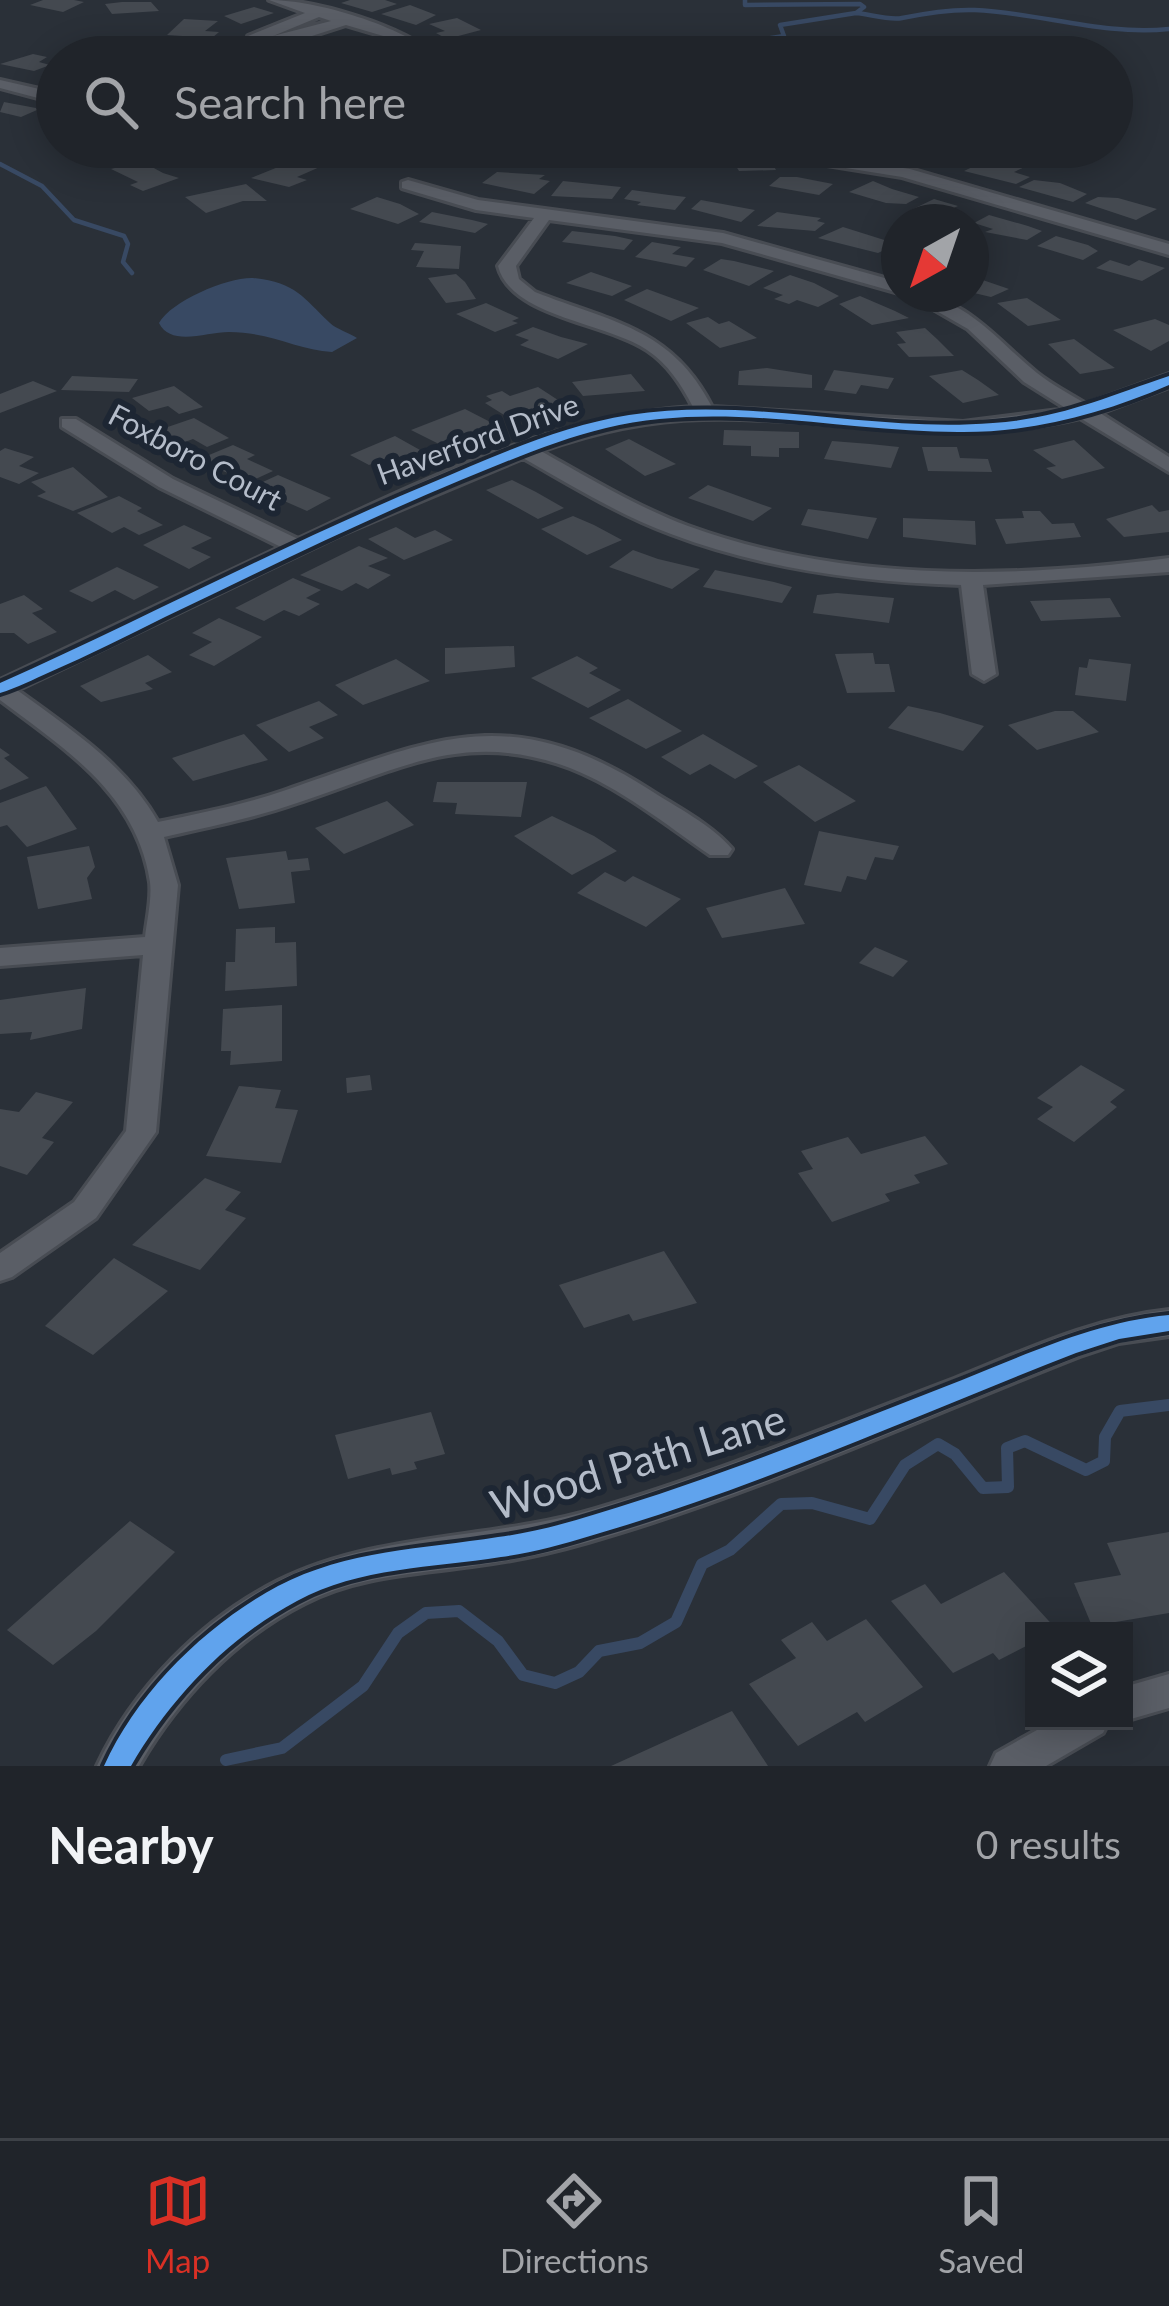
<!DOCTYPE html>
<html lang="en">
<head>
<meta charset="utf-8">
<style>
  :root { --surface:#20242a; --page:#282c32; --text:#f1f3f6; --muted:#a2a4a8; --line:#3d4147; --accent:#d93025 }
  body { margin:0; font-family:Lato,sans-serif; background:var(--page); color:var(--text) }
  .controls { position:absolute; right:36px; bottom:36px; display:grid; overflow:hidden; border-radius:0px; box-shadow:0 6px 30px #0003 }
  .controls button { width:108px; height:108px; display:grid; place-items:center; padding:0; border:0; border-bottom:3px solid var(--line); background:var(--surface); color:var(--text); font:60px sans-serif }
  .compass { position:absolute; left:881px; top:204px; width:108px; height:108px; border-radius:50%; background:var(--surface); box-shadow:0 6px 30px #0003; rotate:220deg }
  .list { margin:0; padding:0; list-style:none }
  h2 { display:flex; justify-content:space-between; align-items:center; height:156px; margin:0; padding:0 48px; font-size:51px }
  h2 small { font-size:39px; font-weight:400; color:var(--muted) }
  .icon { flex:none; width:66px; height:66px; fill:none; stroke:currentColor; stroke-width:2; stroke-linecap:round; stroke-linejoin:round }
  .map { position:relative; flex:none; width:1169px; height:1766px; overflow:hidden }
  .search { position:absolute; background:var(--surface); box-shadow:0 6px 30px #0003; left:36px; right:36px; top:36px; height:132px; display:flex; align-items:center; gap:30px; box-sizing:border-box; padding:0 42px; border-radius:66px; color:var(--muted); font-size:45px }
  .sheet { height:372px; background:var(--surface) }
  nav { display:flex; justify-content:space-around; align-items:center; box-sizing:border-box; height:168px; border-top:3px solid var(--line); background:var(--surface); font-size:33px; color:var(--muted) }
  nav a { display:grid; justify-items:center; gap:6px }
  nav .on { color:var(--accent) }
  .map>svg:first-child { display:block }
</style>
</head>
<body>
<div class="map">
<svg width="1169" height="1766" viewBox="0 0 1169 1766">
  <rect width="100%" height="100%" fill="#2a3038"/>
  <path fill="#384963" d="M253,278C297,283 302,297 330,323C336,329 350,333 357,338L332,352C298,350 270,332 229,332C206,332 171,347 159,323C171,301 228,277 253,278Z"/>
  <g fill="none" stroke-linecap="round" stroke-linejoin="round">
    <path stroke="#384963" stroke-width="4.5" d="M745,0V5L860,4L864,7L856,13C869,14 890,21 902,18C926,13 949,9 975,10C1040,13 1105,36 1169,29
      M740,57L763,51L771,38L784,36L780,25L856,13
      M0,164L42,186L74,220L124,236L128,244L123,262L132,273"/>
    <path stroke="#384963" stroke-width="12" d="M226,1760L282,1748L363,1686L398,1633L426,1613L459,1611L498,1641L523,1675L555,1683L579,1672L599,1651L640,1643L676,1622L702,1564L730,1550L781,1504L812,1503L870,1519L905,1465L938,1444L955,1454L983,1488L1008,1487L1007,1448L1025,1441L1086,1470L1104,1461L1105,1437L1120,1411L1169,1405"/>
  </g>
  <path fill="#444950" d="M43,0H74L84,2L63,12L30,5Z
    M350,0H385L397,4L372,12L341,3Z
    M122,2H151L159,11L112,14L105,4Z
    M410,5L436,15L416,25L381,14Z
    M254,7L274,13L241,24L224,16Z
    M457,18L481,30L447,39L436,33L445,31L429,24Z
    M184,19L218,21L205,31L219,32L212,38L167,35Z
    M344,36L369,44L355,52L342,49L325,54L307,49Z
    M487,39L492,41L514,51L477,57L460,45Z
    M558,39L599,52L554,57L559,54L533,47Z
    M210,45L244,53L239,55L243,57L190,51Z
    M33,54L47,57L39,62L50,65L34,71L0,64Z
    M4,102L36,108L37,110L21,117L0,112Z
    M105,147H137L155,154L136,160Z
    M922,147H934L970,158L950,167L911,152Z
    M759,152L769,157L776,170L739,171L728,153Z
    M993,157L1027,166L1014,172L1030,177L1016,184L964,171Z
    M298,159L322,166L297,177L307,180L289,187L251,178Z
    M141,161L163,173L179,178L143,191L130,185L138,182L111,169Z
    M497,172L545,175L539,179L550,181L534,194L482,183Z
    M780,177H797L833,184L819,195L769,186Z
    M1034,180L1060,183L1087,194L1073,202L1019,187Z
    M563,181L621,187L612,199L551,196Z
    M873,181L892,189L919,197L906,204L886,203L849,192Z
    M246,184L267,201H243L206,213L185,197Z
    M632,190L669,195L686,197L675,210L637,205L641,202L624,199Z
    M377,197L400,204L419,214L398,224L350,209Z
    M1098,197L1118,198L1157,209L1136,220L1085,203Z
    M934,199L958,206L947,211L967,217L950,222L911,210Z
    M701,200L755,210L741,222L691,209Z
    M432,212L472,220L488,224L475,233L419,222Z
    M777,212L821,218L817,221L825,223L815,231L757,226Z
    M989,215L1028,226L1042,231L1027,240L985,232L993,229L974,223Z
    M843,227L897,244L878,253L818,238Z
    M572,231L615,236L633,240L624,250L562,242Z
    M1056,236L1088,245L1098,251L1083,260L1037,246Z
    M652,242L681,247L672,254L695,258L686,267L635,257Z
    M415,243L461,246L459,269L416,267L424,251L411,250Z
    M721,259L734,261L774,271L749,286L703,270Z
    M1110,260L1129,266L1139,260L1165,268L1142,281L1096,268Z
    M591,272L632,286L612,296L566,283Z
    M456,274L465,282L476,299L446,303L428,278Z
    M790,275L814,283L839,296L818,307L797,300L789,304L774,299L783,295L763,288Z
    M971,276L1009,289L991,297L974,293Z
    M647,289L699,308L671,321L624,300Z
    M860,296L895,311L909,318L872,325L839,304Z
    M1027,298L1061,320L1028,326L997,303Z
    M486,303L519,318L512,321L518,323L495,332L456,314Z
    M708,317L719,324L729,321L757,338L720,348L686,323Z
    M1155,319L1169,325V341L1151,351L1113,330Z
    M533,327L561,337L588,344L558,359L520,345L529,340L515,335Z
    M925,328L937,339L954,356L909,357L897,344L906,343L896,332Z
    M1074,339L1096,355L1115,368L1080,374L1048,344Z
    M767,368L812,375V388L738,385L739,371Z
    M834,370L894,378L888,389L861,385L856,394L824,390Z
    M962,370L978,380L999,395L963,403L929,376Z
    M631,374L645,391L583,396L572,382Z
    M72,376L138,379L129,392L61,390Z
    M33,381L57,391L0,413V394Z
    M174,386L203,407L179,414L168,406L149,411L132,398Z
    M538,387L561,402L512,420L485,403L492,400L486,396L502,391L510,396Z
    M465,409L500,427L439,444L411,430Z
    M194,418L229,438L207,447L193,439L174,446L153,432Z
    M724,430L799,432V448H779V457L751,456V446L723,445Z
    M395,436L429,455L403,465L389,457L369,465L350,455Z
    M629,439L676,464L645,476L605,449Z
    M1074,440L1105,468L1062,479L1046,468L1056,466L1033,450Z
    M832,441L870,444L899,447L891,468L824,459Z
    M233,445L255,455L247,459L273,471L249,482L197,460Z
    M922,447H957L960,458L988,459L992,472L928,471Z
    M5,448L34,457L19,466L39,473L19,484L0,477V451Z
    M73,467L108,497L73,511L37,496L46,492L31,482Z
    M278,475L331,498L307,511L252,487Z
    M512,480L536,492L564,508L538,519L486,490Z
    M708,485L772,508L753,521L688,498Z
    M119,496L142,508L137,511L163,525L139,535L124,527L112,533L77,513Z
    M1152,505L1159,512L1169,510V532L1124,537L1106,519Z
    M808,509L877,518L868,539L801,525Z
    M1022,511H1040L1052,524L1074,523L1081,537L1006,544L995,519L1024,518Z
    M573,516L594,525L622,540L587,555L541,529Z
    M903,518L975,521L976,545L903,537Z
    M184,525L212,538L191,548L211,557L189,569L143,545Z
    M396,527L415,538L435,530L453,540L404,560L368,539Z
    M359,546L388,558L368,566L391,575L368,589L356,583L342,591L300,575Z
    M633,550L658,559L700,569L672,589L609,567Z
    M117,567L159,587L134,600L115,590L92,602L69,591Z
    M715,570L774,582L792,587L782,603L703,587Z
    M293,578L321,590L306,598L320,604L299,616L284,610L264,621L235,608Z
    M837,593L894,598L889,623L813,613L817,595Z
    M24,595L43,609L32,613L57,632L28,644L14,633H0V604Z
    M1110,598L1121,617L1041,621L1030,601Z
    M219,618L262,637L214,666L189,655L212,642L192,633Z
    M514,646L515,667L445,674V648Z
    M873,653L875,664H889L895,692L847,693L835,654Z
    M148,655L172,672L145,683L153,689L101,702L80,686Z
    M577,656L598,668L589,673L621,690L588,708L531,678Z
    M396,659L430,681L363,705L335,685Z
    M1089,659L1131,664L1126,701L1075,695L1079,667L1087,668Z
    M628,699L682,731L646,749L589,718Z
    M319,701L338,715L309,727L324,738L289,752L256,725Z
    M908,706L940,713L984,726L963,751L888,728Z
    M1055,711H1073L1099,732L1037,750L1008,725Z
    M244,734L268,760L193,781L172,758Z
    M703,734L758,766L735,779L710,764L690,775L661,757Z
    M0,748L10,755L4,758L29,778L0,790Z
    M799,765L856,801L815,822L763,782Z
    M437,782H527L521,817L455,814L457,803L433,802Z
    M46,786L77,829L27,847L7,825L0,827V803Z
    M387,801L414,825L344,854L315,828Z
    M552,816L594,836L617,851L572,875L514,836Z
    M819,831L834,834L899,846L893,860L875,857L866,880L847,876L841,892L804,885Z
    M89,846L95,867L87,878L92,899L38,909L27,857Z
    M286,851L288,860L308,858L310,870L291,872L295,903L239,909L226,858Z
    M605,872L625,882L633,876L681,899L646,927L577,893Z
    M785,888L805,924L722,938L706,908Z
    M275,927V943L296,942L297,986L225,991L226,962H235L236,929Z
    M875,947L908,961L893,977L859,963Z
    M86,988L82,1029L30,1040L32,1032L0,1034V1000Z
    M282,1005V1061L230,1065L231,1051H221L223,1009Z
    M1081,1065L1125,1090L1110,1102L1117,1107L1074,1142L1037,1119L1053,1107L1037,1098Z
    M370,1075L372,1090L347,1093L346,1078Z
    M239,1086L281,1090L275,1108L298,1110L281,1163L206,1156Z
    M36,1092L73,1102L42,1138L54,1142L27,1175L0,1166V1109L19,1112Z
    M925,1136L948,1164L914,1175L920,1183L885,1194L890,1201L832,1222L798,1173L813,1169L801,1151L848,1137L861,1154Z
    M205,1178L241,1192L225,1210L246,1218L200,1270L132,1245Z
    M664,1251L697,1303L633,1321L629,1314L584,1328L559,1285Z
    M114,1258L168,1291L93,1355L45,1326Z
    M431,1412L445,1454L414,1462L417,1469L392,1475L390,1468L348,1479L335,1435Z
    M130,1521L175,1552L96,1631L53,1665L7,1630Z
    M1169,1532V1613L1092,1626L1074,1583L1121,1575L1107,1543Z
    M1004,1572L1058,1631H1034V1642L999,1660L993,1653L953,1673L891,1601L925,1584L941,1604Z
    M866,1619L923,1687L865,1722L857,1712L798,1746L749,1684L796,1658L781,1640L812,1622L827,1641Z
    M732,1711L768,1766H611Z"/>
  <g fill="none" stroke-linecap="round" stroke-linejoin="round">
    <defs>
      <path id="minor" d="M269,0C317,0 402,26 438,57H421L390,38L346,25L284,45L248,42V36L305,13ZM319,17L331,21L273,36Z
        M0,80L57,93V103L0,88Z
        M187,147H208L222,156L208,159Z
        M833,157L910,169L1169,244V255L902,177L827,165V159Z
        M408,180L478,200L723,233L899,282V293L722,243L549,220L516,266L519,279L535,292C611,322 672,328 712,407L963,422L1067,409L1024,382L968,329L907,294C964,294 996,340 1037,373C1052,385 1070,394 1086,404L1169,374V387L1100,413L1169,457V472L1080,418C950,449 833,416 703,419C647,420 594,432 541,451C589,478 637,507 688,526C842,582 1009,579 1169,558V572L983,585L996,674L984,681L972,674L961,585C862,582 763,569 671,534C619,515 571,485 523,458L340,535L17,690C69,728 126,765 158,822C200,813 242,805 283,791C428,742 505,697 650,790C676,807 712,825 732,849L728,855H710C665,824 621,788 570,768C464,728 396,771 297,803C254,818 209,827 164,837L178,885L156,1132L96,1218L12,1277L0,1281V1253L74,1202L126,1131L143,955L0,966V948L145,937C147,920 152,899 150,882C137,794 65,749 0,700V680L281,547L159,487L62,427V419H76L173,479L298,539C422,481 554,415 693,407C681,384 668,364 647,350C605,322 511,317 498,266L534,218L476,210L402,188V182Z
        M1169,1310V1336L1119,1343L1080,1356C917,1420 756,1494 588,1542C550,1553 512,1561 472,1566C415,1574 357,1576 305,1603C235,1638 178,1699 139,1766H97C133,1689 202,1619 278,1581C376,1532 491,1540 595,1509C717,1473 835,1424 954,1379C1024,1351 1092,1318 1169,1310Z
        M1169,1674V1708L1124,1721H1123L1124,1687Z
        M1053,1721H1109L1103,1733L1046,1766H990L996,1753Z"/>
    </defs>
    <use href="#minor" stroke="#484c53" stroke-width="6"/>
    <use href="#minor" fill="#5a5e66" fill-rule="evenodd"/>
    <defs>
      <path id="cycleway" d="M1169,376V385C1102,414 1031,433 958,432C841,432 723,400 606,428C556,440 508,461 461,480C360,522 263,570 165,617C127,636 89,655 50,672C34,679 17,688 0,693V683C145,618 285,544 431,483C495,456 560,426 629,415C751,396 872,433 993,423C1062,418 1106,397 1169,376Z
        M1169,1315V1331L1119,1339L1076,1353C915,1416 756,1488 590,1536C561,1545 531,1553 501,1557C432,1568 360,1567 297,1601C227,1638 171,1698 131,1766H104C138,1691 206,1625 278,1586C347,1550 423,1549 498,1537C531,1533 564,1524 596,1514C720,1477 841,1427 962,1380C1030,1353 1095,1322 1169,1315Z"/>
    </defs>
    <use href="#cycleway" stroke="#1d2633" stroke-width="8"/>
    <use href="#cycleway" fill="#60a3ed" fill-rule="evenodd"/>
  </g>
  <g text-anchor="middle" stroke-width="12" stroke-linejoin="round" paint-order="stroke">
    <g font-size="30" fill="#b4bcc9" stroke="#1d2633">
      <text transform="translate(478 440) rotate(-20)" y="10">Haverford Drive</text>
      <text transform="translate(195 458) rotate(28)" y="10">Foxboro Court</text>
    </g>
    <g font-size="42" fill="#b4bcc9" stroke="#1d2633">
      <text transform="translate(638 1462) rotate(-17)" y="15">Wood Path Lane</text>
    </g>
  </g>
</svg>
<div class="controls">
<button><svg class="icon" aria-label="layers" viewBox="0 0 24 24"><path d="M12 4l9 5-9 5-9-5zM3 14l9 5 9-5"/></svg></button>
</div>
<svg class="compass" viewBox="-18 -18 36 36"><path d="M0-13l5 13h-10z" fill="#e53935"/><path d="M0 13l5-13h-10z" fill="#a2a4a8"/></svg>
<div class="search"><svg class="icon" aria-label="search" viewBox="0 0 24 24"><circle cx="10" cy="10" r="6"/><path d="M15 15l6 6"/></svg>Search here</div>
</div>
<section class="sheet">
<h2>Nearby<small>0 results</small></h2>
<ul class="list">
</ul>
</section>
<nav>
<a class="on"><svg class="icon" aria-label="map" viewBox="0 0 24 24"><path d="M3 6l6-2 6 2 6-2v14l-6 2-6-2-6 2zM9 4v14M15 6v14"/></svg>Map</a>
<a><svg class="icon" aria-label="directions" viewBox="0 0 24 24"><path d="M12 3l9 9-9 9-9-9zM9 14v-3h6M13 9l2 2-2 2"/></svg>Directions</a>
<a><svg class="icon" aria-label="saved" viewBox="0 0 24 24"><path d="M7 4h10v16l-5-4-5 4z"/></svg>Saved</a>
</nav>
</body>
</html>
